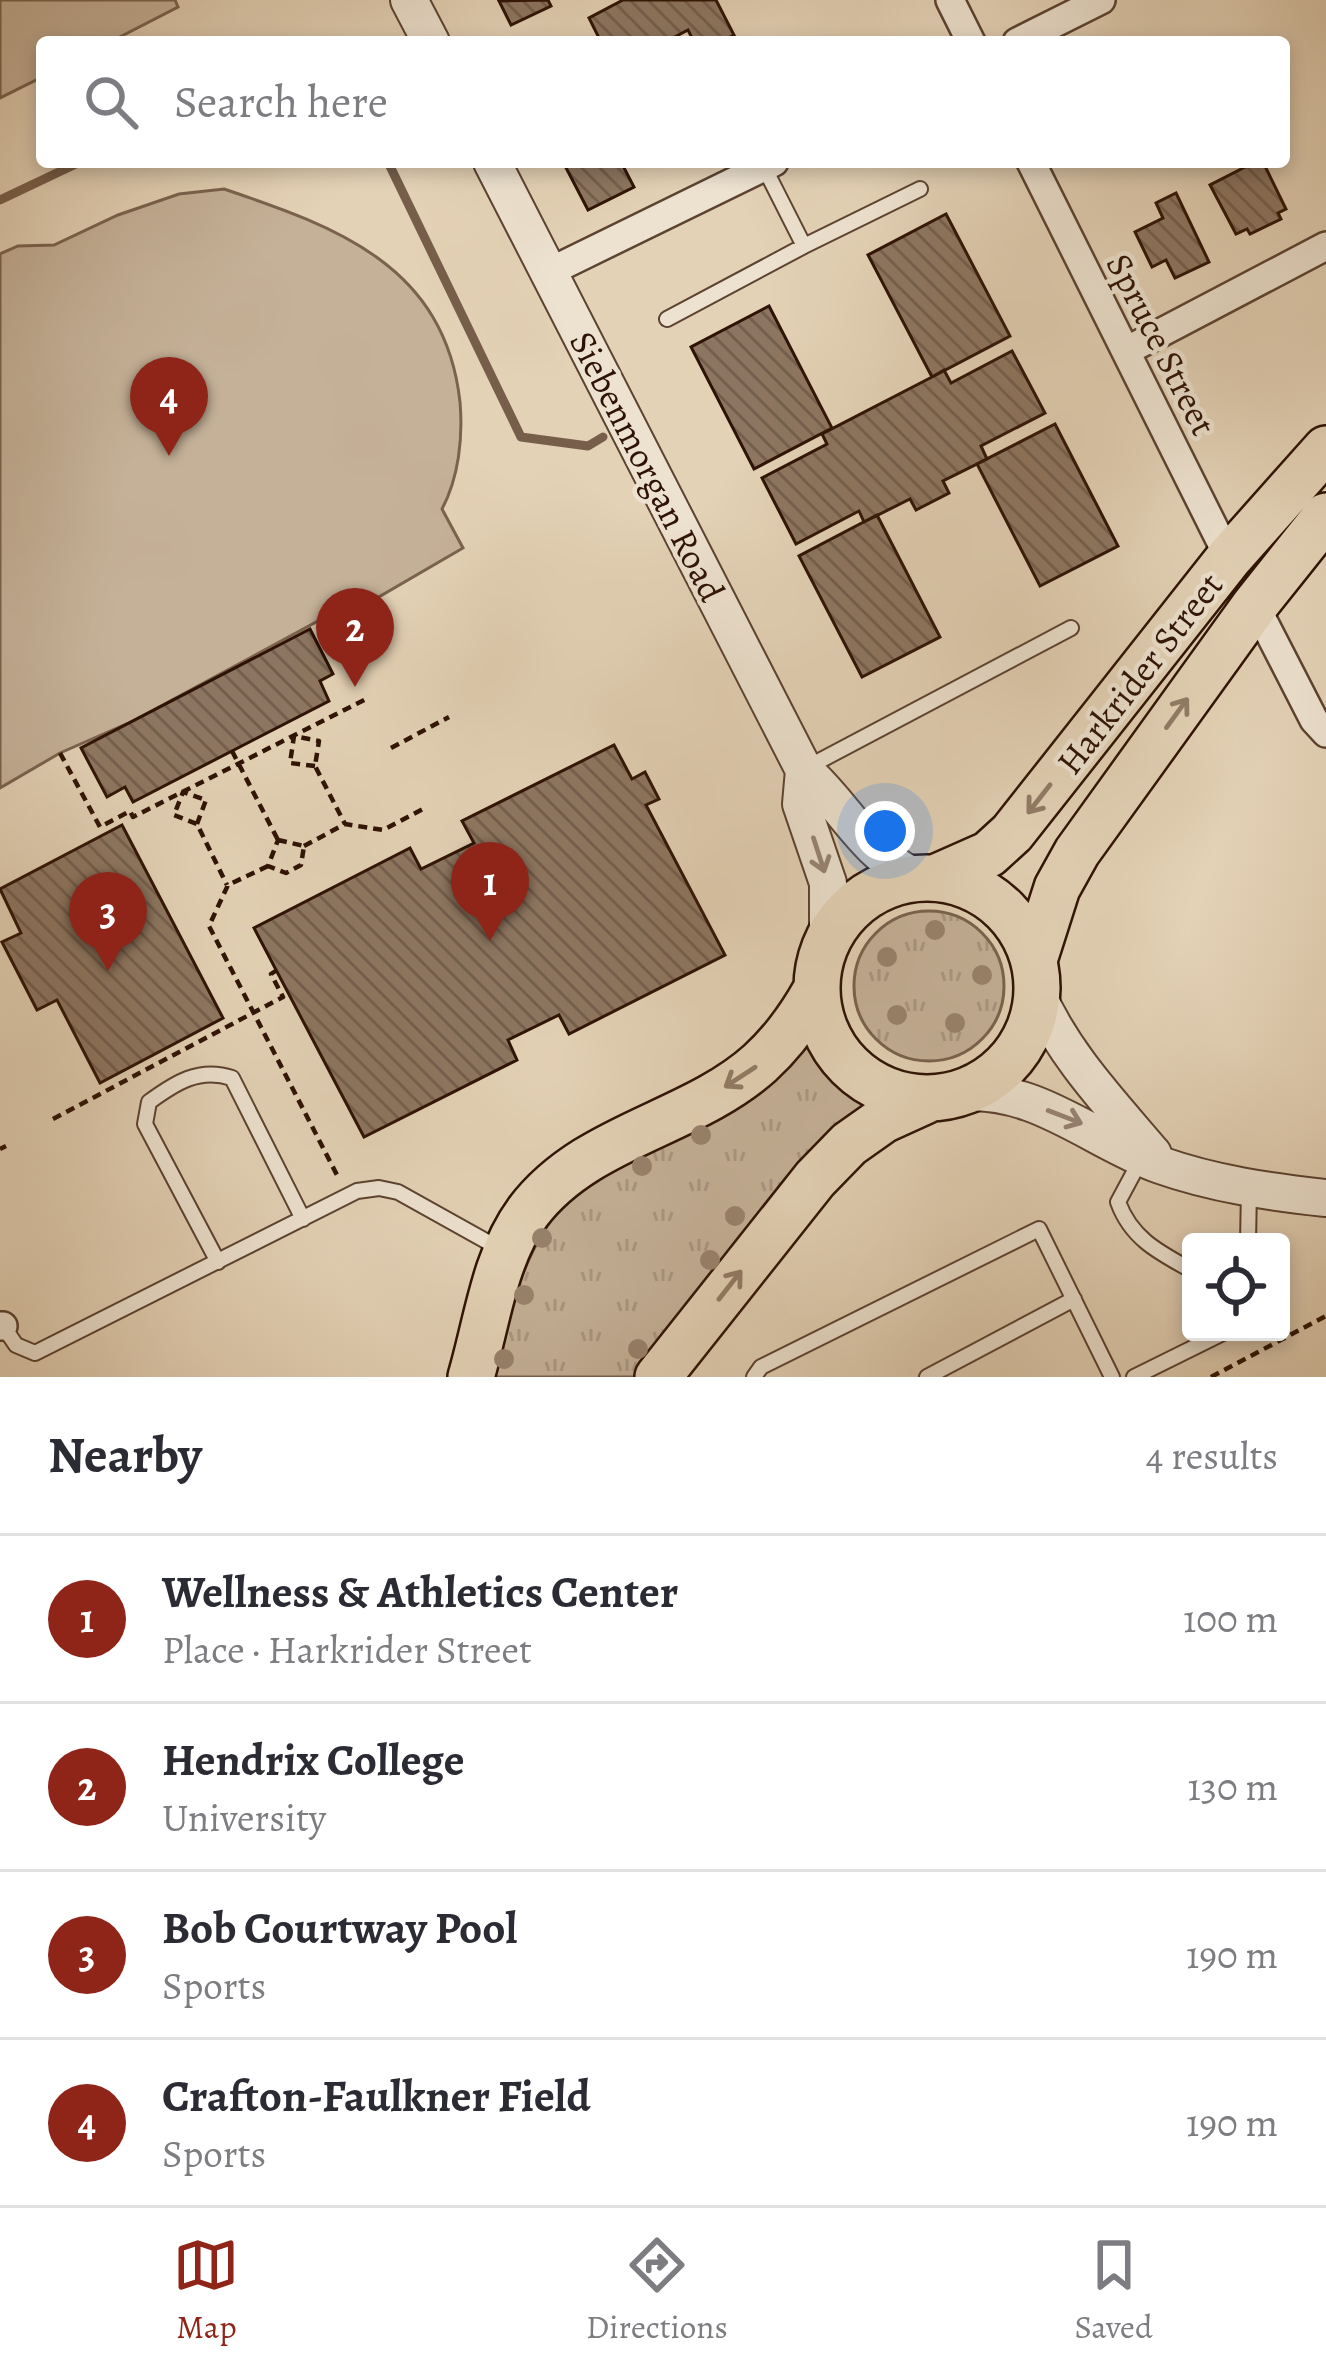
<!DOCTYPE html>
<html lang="en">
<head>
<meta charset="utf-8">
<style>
  :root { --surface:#fff; --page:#f2f2f3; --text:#2b2b33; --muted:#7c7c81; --line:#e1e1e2; --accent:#8f2418 }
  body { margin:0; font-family:Alegreya,serif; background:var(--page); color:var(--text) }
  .controls { position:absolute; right:36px; bottom:36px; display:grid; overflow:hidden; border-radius:12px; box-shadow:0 6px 18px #0003 }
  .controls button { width:108px; height:108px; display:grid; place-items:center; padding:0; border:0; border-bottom:3px solid var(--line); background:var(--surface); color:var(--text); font:60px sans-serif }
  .you { position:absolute; left:885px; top:831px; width:42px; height:42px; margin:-30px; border:9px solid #fff; border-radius:50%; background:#1a73e8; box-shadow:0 0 0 18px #1a73e833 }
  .badge { display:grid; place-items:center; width:78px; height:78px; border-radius:50%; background:var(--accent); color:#fff; font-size:39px; font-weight:700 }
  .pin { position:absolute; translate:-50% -99px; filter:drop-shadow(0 3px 6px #0008) }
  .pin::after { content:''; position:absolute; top:63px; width:42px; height:36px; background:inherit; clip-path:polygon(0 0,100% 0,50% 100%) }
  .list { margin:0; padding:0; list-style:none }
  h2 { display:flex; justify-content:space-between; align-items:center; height:156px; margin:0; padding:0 48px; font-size:51px }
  h2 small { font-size:39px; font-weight:400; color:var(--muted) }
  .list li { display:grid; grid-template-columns:78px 1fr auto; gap:36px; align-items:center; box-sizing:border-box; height:168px; padding:0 48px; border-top:3px solid var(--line) }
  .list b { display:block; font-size:45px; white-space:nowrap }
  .list p { margin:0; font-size:39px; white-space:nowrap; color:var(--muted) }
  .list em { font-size:39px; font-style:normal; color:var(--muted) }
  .icon { flex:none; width:66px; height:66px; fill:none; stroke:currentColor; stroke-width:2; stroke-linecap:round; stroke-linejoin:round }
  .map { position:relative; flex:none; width:1326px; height:1377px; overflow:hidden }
  .search { position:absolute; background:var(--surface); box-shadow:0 6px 18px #0003; left:36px; right:36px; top:36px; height:132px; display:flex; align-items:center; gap:30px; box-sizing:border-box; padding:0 42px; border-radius:12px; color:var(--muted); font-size:45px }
  .sheet { height:828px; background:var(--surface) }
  nav { display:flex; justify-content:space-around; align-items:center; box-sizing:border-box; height:168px; border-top:3px solid var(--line); background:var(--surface); font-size:33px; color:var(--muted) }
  nav a { display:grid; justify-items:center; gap:6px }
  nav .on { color:var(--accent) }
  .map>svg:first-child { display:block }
</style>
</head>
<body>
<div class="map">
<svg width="1326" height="1377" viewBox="0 0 1326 1377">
  <defs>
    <pattern id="grass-tufts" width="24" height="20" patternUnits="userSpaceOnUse" patternTransform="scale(3)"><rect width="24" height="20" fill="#c5b198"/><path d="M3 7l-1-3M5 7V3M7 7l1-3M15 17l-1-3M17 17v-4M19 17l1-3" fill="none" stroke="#aa9782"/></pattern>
    <pattern id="building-back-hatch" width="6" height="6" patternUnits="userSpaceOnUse" patternTransform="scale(3)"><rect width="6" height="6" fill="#8d7661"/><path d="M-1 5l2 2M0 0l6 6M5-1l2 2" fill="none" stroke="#745f4e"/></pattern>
  </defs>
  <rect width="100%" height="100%" fill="#e4d2b6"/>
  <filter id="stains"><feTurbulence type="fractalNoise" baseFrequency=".00167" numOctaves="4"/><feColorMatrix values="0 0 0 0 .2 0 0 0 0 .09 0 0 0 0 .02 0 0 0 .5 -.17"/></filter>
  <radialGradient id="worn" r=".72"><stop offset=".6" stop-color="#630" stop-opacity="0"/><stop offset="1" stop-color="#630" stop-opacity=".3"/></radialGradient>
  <path fill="url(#grass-tufts)" stroke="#7a624e" stroke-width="3" d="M854 986a75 75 0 1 1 150 0a75 75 0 1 1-150 0Z
    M810,1044L833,1079L867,1104L640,1377H493C512,1303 526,1232 587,1181L769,1083Z"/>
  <path fill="#c5b198" stroke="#7a624e" stroke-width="3" d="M0,0H175L178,7L110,42H42V77L0,98Z
    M224,189C337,227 445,266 460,402C463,437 459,477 442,509L463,548L370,602L333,613L133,721L60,753L0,788V254L18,246L54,245L118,215L179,194Z"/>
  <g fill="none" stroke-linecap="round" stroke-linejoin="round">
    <path stroke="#765e4b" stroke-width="9" d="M388,162L521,437L588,446L603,437
      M0,200L80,162"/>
  </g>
  <path fill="url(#building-back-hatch)" stroke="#2e1205" stroke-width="3" d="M548,0L551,6L511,25L499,1Z
    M623,0H716L734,35L720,42H694L688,30L665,42H601L589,18Z
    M563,162H621L634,187L588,210Z
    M1255,162H1263L1286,209L1278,213L1281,219L1250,234L1247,229L1236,234L1210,185Z
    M1176,193L1209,262L1175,278L1166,260L1152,267L1135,232L1163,218L1156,203Z
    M946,214L1010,336L932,377L868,255Z
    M769,306L832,428L754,469L691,347Z
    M1012,351L1045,413L981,446L987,459L943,481L949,493L916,510L910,499L864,522L859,511L796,544L762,478L827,444L822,434L932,377L944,370L951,383Z
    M1055,424L1118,546L1040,586L977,464Z
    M877,515L940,637L862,677L799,556Z
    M310,629L333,674L320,681L329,701L133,802L125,787L107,797L81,748Z
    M614,745L632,779L645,772L659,799L646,805L725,955L569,1034L559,1015L508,1040L517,1060L364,1137L254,928L410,848L421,869L474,843L462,821Z
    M122,825L223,1018L100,1083L57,1000L37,1010L2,942L21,933L0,889Z"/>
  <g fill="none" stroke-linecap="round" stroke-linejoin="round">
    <defs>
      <path id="service" d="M764,167L804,246L920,189
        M667,319L804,246
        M808,767L1071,628
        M1140,1161L1118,1202C1131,1238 1158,1252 1191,1270
        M1248,1242L1249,1189
        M218,1262L145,1124L149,1102C175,1083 199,1067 232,1078L303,1219
        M3,1326L16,1345L35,1353L357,1191L379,1188L398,1192L502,1250
        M754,1377L761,1367L1039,1229L1112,1377
        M927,1377L1074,1299
        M1134,1377L1225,1332"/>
      <path id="minor" d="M950,0L971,42
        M1017,42L1101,0
        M1031,162L1229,558
        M549,272L774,162
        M1126,351L1326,246
        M1255,605L1314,720L1326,733
        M0,1326H3"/>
      <path id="tertiary" d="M409,0L431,42
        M492,162L804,770C843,804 864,851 911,875
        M804,770L801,804L828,883V942
        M1036,992C1063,1054 1109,1102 1153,1154
        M959,1093C1035,1085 1093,1141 1160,1165C1214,1184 1270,1192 1326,1198"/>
      <path id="primary" d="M937,877L989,854L1012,833L1229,558L1326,449
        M817 988a110 110 0 1 1 220 0a110 110 0 1 1-220 0Z
        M1035,957L1057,888L1077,852L1255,605L1326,516
        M471,1377C487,1323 494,1258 528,1212C586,1135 691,1125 760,1063C783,1042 801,1017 816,990
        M658,1377L815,1179L849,1144L883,1120L927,1100"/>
    </defs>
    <use href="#service" stroke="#5c4231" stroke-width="18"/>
    <use href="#minor" stroke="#5c4231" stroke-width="32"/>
    <use href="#tertiary" stroke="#5c4231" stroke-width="40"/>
    <use href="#primary" stroke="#2e1205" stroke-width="50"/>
    <path stroke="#2e1205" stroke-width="4.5" stroke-dasharray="9 6" stroke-linecap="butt" d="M391,748L449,717
      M232,751L278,840
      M60,753L100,827L130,811L133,817L366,699
      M315,766L290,763L294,736L319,741L315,766L345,824
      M197,824L206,800L183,792L174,815L197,824L227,885
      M278,840L304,846L301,865L286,873L268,866Z
      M304,846L345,824L383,830L423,809
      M268,866L228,885L209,926L337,1175
      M53,1119L283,997L271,974L277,970
      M0,1149L6,1146
      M1211,1377L1326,1316"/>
    <use href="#service" stroke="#ede2d0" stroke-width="14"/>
    <use href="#minor" stroke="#ede2d0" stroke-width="27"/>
    <use href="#tertiary" stroke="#ede2d0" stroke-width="36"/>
    <use href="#primary" stroke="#e4d2b6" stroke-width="45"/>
  </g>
  <g fill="#99836d">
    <circle cx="935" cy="930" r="10"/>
    <circle cx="887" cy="957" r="10"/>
    <circle cx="982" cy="975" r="10"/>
    <circle cx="897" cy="1015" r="10"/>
    <circle cx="955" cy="1023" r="10"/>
    <circle cx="701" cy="1135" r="10"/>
    <circle cx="642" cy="1166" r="10"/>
    <circle cx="735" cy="1216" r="10"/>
    <circle cx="542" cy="1238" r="10"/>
    <circle cx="710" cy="1260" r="10"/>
    <circle cx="524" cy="1295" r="10"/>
    <circle cx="638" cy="1349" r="10"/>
    <circle cx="504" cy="1359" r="10"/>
  </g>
  <defs><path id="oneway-shaft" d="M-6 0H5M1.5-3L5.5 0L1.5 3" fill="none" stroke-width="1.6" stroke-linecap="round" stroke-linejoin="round" transform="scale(3)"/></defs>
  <g stroke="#927c66">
    <use href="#oneway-shaft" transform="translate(1177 713) rotate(-54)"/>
    <use href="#oneway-shaft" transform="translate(1039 799) rotate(128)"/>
    <use href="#oneway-shaft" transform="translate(740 1077) rotate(147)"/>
    <use href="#oneway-shaft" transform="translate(730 1285) rotate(-52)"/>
  </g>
  <g stroke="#978475">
    <use href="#oneway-shaft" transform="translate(819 855) rotate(72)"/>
    <use href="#oneway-shaft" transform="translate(1065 1117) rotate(21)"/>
  </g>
  <g text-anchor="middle" stroke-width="9" stroke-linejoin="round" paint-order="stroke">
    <g font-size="36" fill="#2e1205" stroke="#ede2d0">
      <text transform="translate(1162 344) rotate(63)" y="13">Spruce Street</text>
      <text transform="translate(648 466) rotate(63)" y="13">Siebenmorgan Road</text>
      <text transform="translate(1139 673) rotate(-52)" y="13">Harkrider Street</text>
    </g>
  </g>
  <rect width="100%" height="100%" filter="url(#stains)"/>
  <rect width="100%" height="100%" fill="url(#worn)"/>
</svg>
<div class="controls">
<button><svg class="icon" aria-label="locate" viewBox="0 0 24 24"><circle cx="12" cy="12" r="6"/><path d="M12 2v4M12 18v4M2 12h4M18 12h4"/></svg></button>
</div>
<div class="you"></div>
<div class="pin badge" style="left:490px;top:941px">1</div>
<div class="pin badge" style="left:355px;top:687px">2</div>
<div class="pin badge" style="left:108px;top:971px">3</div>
<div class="pin badge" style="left:169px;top:456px">4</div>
<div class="search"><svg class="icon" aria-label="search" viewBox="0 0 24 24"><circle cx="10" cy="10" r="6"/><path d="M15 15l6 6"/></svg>Search here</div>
</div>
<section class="sheet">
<h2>Nearby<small>4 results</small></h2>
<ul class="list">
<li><span class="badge">1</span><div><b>Wellness &amp; Athletics Center</b><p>Place · Harkrider Street</p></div><em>100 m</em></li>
<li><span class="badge">2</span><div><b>Hendrix College</b><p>University</p></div><em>130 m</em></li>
<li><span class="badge">3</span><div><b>Bob Courtway Pool</b><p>Sports</p></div><em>190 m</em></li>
<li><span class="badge">4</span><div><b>Crafton-Faulkner Field</b><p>Sports</p></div><em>190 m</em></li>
</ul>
</section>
<nav>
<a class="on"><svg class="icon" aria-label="map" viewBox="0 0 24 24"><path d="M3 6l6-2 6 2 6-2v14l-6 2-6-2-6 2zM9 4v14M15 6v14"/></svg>Map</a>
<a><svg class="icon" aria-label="directions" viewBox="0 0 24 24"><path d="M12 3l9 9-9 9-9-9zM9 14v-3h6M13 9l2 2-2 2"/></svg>Directions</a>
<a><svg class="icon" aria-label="saved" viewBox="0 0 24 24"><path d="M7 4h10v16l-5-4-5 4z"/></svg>Saved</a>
</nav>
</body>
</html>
